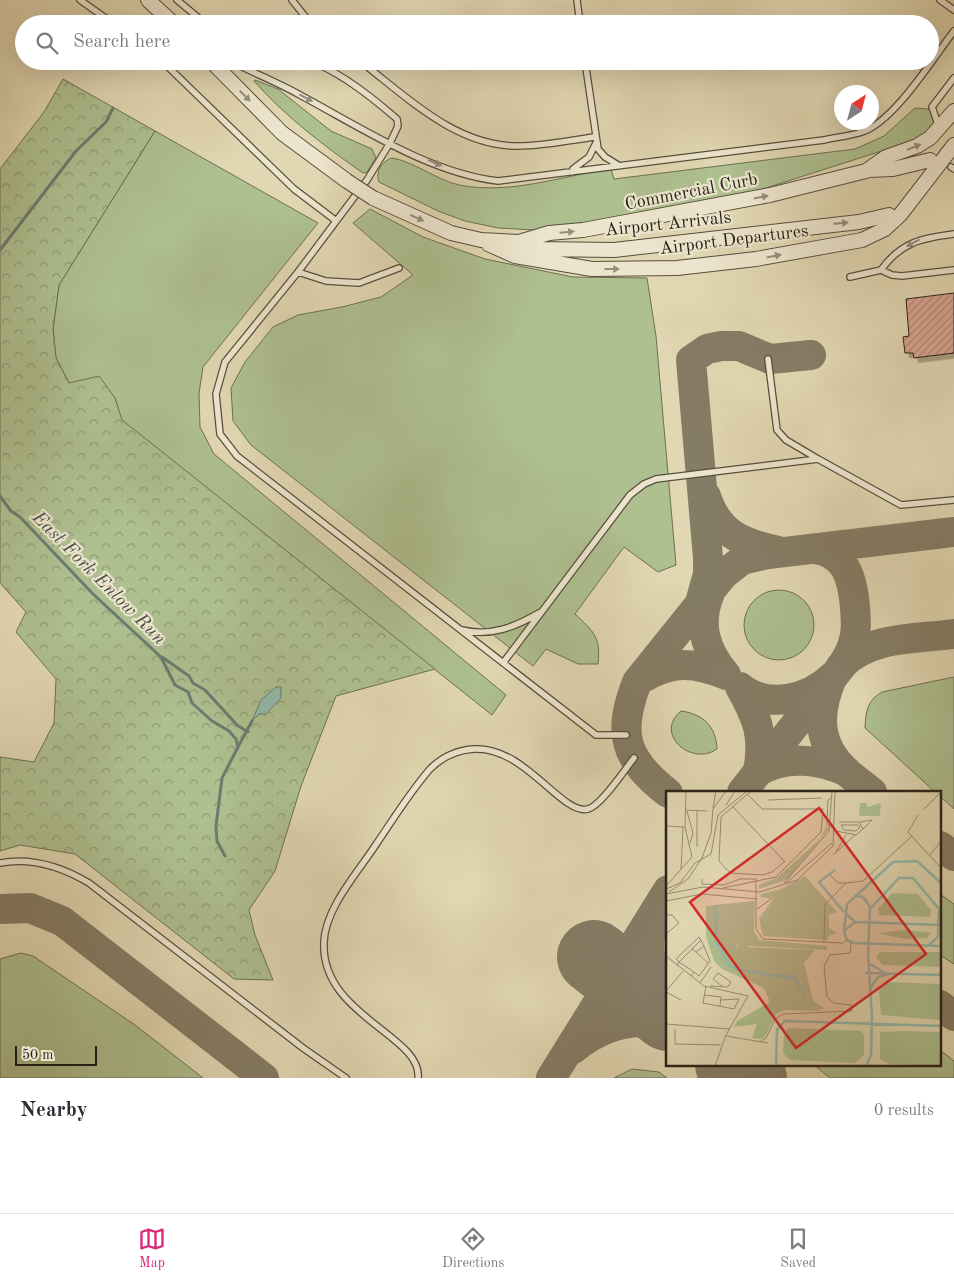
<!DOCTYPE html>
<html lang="en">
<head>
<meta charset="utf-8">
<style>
  :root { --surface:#fff; --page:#f7f7f7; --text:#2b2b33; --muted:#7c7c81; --line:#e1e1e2; --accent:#db2777 }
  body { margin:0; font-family:"Old Standard TT",serif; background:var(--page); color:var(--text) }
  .compass { position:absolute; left:834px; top:85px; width:45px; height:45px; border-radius:50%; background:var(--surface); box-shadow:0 5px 20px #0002; rotate:36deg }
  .scale { position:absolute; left:15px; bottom:12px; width:82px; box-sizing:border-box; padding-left:5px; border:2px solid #292118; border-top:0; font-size:14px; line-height:18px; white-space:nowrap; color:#292118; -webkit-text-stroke:4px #ece5cd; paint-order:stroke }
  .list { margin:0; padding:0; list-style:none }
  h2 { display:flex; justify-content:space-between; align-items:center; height:65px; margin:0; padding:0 20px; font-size:21px }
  h2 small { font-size:16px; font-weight:400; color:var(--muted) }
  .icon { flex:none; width:28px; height:28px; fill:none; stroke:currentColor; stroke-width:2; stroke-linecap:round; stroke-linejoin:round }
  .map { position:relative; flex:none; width:954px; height:1078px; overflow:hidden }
  .search { position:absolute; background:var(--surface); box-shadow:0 5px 20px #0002; left:15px; right:15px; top:15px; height:55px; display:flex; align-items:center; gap:12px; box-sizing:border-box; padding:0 18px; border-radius:28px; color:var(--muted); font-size:19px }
  .sheet { height:135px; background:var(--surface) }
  nav { display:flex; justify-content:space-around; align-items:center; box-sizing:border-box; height:70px; border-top:1px solid var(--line); background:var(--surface); font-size:14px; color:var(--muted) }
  nav a { display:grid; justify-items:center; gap:2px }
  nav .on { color:var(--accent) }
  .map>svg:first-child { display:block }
</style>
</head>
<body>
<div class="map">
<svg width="954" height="1078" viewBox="0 0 954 1078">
  <defs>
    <pattern id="forest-crowns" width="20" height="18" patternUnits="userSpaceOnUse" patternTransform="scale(1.25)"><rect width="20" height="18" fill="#aebf90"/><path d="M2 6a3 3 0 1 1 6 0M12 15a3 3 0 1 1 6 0" fill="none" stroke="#8e9b75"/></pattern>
    <pattern id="building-hatch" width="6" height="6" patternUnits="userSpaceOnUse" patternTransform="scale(1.25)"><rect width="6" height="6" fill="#dba592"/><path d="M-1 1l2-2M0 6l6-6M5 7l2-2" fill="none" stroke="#b28676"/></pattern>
    <filter id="shadow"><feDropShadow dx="4.5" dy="4.5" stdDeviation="0" flood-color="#0004"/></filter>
  </defs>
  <rect width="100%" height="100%" fill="#e1d7b2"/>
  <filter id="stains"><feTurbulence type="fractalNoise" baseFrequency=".004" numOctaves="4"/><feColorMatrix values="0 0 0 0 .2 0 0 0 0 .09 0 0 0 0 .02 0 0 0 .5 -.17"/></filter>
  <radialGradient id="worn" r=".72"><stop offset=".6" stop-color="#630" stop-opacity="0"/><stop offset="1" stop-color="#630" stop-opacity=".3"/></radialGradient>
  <path fill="#aebf90" stroke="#6c7054" d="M255,80L278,89L331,131L372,149L376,158L367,172L363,173C324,146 286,117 254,81Z
    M915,108L929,109L935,125L916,140L766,188L723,199L553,231L498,228L465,221L438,211L379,182C375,172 382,161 392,158C413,161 437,180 459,185C511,195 560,176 611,169L614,179L855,149L884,136Z
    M155,131L318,223L203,367L199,393L200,427L214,454L506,695L492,715L121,420L115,398L69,383L56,358L53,329L59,285Z
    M370,209L423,237L485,259L573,277L647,278L656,336L676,565L658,572L624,547L575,614C594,632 601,637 598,664H578L546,649L533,666L251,445L233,421L231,388L245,362L273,327L298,315L342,307L381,297L413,275L353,223Z
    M744 625a35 35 0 1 1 70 0a35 35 0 1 1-70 0Z
    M954,677V809L940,796V792H935L865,728C866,711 867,701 882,692Z
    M681,711C703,714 716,726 717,749C692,767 653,734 681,711Z
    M940,894L954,904V964L940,955Z
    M21,953L33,956L135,1025L203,1078H0V959Z
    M940,1050L954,1061V1078H830L813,1064H940Z
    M632,1069L659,1072L667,1078H614Z"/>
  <path fill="url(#forest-crowns)" stroke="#6c7054" d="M63,79L155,131L59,285L53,329L56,358L69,383L99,376L115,398L122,420L435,669L336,696L301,786L275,871L249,910L255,935L273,980L234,979L75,854L20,845L0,851V757L34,762L54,723L56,679L16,632L26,612L0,583V169L44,112Z"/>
  <path fill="#94baaa" stroke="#697d70" d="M276,687H281V698L266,714H259L252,721L261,700Z"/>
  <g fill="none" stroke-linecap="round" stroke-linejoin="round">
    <path stroke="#697d70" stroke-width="3" d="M0,250L76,151L106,122L113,108
      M0,496L11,511L20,517L93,594L161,657L175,685L188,692L192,703L212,721L229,731L236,739L238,747L222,778L216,826L217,841L225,856
      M162,657L189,676L193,683L205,690L237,725L248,732
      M238,747L252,721"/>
    <path stroke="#857c65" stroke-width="30" d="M706,496C718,534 742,543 778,551
      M701,599L708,574V558L691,360L707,349L721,346H739L770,359L811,355
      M841,666C869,636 916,639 954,634
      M639,680C671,661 692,661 726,675C705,650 697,624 710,593
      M831,760L872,792
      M757,772C786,755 819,759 847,772C816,744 817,712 833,676C809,699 768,710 740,687C757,717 765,736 758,771
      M742,792L841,667C845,660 850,654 852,646C857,634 856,621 855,608C853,580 846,551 813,549
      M668,793C624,759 617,733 637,682L723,575L742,560L768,554L954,532
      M940,846L954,856
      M0,909L30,908L62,921L264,1078
      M654,917C644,949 651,978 668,1006
      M940,1005L954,1016
      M573,1049C600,1027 633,1016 668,1026
      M551,1078L668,890"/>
    <path stroke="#857c65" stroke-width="74" d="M594,957L668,1014
      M732,1064L750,1078"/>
  </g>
  <path fill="url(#building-hatch)" stroke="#292118" filter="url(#shadow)" d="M954,293V353L914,358L913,353H905L903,337L909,336L906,299Z"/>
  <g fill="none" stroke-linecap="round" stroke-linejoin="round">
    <defs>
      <path id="service" d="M80,0L114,24
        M177,0L206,24
        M292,0L311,24
        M577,0L580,24
        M940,0L954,10
        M162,61L294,189L335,220
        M231,61C253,73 277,82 300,95C360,127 429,173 498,181L824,140C837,137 850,136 862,132C894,122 933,58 954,31
        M309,61C338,70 374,99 397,119L398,126L390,143L367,180L298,272L225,362L216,394L220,434L237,456L596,735H626
        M360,61C407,97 456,147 519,146C544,146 570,140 595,137
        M585,61L598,149L605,157L618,165
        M939,127L932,107L954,78
        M951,167L954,169
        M573,169L589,157L596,143
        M881,270C901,242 922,238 954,234
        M298,272L326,281L359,283L399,268
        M850,277L881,270L892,275L902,276L954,270
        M818,459L901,505L954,500
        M462,630C490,637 515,627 539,613
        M503,663L630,495L644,484L656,479L818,459L786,440L777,430L768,359
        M0,863C32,857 62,867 89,883L303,1048L346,1078
        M418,1078C423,1036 320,1015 324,942C325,908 359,871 377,843C394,818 410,792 430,769C442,757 457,750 474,749C525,746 562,816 588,809C601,806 625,769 634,758"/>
      <path id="tertiary" d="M148,0L174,24
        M211,61L282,133L347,181
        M868,170L893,169L930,160
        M373,198L451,233L481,240L519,242L537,249L614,250L859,222L889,215
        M519,242L549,233L583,230L770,195L866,171L886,157L917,146L930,138L954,111
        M488,244L515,256L592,269L677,268L756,259L862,240L885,229L900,215L954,145"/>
    </defs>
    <use href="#service" stroke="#574e3e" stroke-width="8"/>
    <use href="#tertiary" stroke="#574e3e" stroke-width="16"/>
    <use href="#service" stroke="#ece5cd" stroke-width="5.5"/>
    <use href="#tertiary" stroke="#ece5cd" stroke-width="14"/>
    <defs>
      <path id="tertiary-bridge" d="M347,181L373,198"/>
    </defs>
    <use href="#tertiary-bridge" stroke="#574e3e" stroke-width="16" stroke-linecap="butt"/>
    <use href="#tertiary-bridge" stroke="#ece5cd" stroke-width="14"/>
  </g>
  <defs><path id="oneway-solid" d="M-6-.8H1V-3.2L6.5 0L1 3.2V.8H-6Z" transform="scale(1.25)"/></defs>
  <g fill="#948d7c">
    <use href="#oneway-solid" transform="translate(245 96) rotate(45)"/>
    <use href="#oneway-solid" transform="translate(306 98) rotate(28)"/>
    <use href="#oneway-solid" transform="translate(914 147) rotate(-22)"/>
    <use href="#oneway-solid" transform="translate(435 163) rotate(24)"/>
    <use href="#oneway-solid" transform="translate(761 197) rotate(-11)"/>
    <use href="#oneway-solid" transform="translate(417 218) rotate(24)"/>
    <use href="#oneway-solid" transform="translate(841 223) rotate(-5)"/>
    <use href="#oneway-solid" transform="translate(567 232) rotate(-5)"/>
    <use href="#oneway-solid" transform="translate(913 243) rotate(151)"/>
    <use href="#oneway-solid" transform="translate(774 256) rotate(-11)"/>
    <use href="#oneway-solid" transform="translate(612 269)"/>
  </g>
  <g text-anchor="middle" stroke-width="4.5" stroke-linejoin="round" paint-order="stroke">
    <g font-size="18" fill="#292118" stroke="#ece5cd">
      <text transform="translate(691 191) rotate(-11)" y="6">Commercial Curb</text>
      <text transform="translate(668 223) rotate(-6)" y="6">Airport Arrivals</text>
      <text transform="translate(734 239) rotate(-7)" y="6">Airport Departures</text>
    </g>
    <g font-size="19" font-style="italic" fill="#494f44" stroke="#ece5cd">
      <text transform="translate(100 577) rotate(45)" y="7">East Fork Enlow Run</text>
    </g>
  </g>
  <g transform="translate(666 791)">
    <rect width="275" height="275" fill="#e1d7b2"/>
    <path d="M161,34L162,39L122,88L93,98V94L111,87L155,47ZM139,85L171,121L163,124V137L171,142L162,145V149L97,145L93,128L107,108L94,106L95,103L115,98ZM226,102L252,103L265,119L264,126L213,124L212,118ZM89,110L88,140L93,149L161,155V159L67,154L60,143L58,113ZM239,139L265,142L261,147L238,148L211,142ZM214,161H275V176L217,174L210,167ZM219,191L275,193V229L215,224L213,200ZM123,237L195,240L198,244V264L189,272L124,269L117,262L118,242ZM240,240L275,241V275L223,273L214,268V241Z" fill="#aebf90"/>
    <path d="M58,113L60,143L71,156L75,152L82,156L149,159L138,172L147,210L158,217L152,220L118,219L110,223L98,247L93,248L86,247L91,233L68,236L71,230L104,211L98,197L56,178L48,170L40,145V115Z" fill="#aebf90"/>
    <path d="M194,12H201V16L215,12L214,25H193Z" fill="#aebf90"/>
    <path fill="none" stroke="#94baaa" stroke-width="2.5" d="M169,79L153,91L178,121M275,92L251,70L227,71L181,113L178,140L181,149L188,152L275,155M188,105L197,106L204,116L202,163L206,226L205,264L200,275M50,114V151L63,174L70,178L129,188L139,205M204,118L233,87H247L273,118L272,146L263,154M189,131L275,134M178,140L189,131L179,122M204,173L219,182M199,182L275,184M111,184L130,186M205,196L212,186L223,183M110,275L111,239L119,230L275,235"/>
    <path fill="none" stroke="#978e74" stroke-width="1" d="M85,0L55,26L53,70L64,82L97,84L106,81L118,71M102,9L156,7M60,14L69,0M67,16L119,71M47,17L50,0M258,18L275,1M20,19L41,20M31,19V56M21,20L27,42L24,52M252,24L242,41L275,77M194,31L206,29L197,38M175,34H192L194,36L190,40L178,39ZM0,35L18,36M164,35L161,33L162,9L166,6M170,40L190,44L197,38L193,31H173M170,61L180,44M167,64L189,44M264,64L275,50M15,79L17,36M36,88V93L58,94L74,88H90V138L97,148L177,152L181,149M118,92L163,40L166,0M120,92L166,52M180,92L197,90L246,45M0,95L26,66L19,36L20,0M57,97L110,86L155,41L157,18H96L81,3M0,98L14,92L29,72L45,63L52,24L81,0M3,101L22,88L36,67L45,42L47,18L60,0M0,103L37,96L94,101L131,89L167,55L169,0M0,110L36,103L91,108M91,118L105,108M0,124H6L13,132L0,143M158,151L159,113L180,92H172L164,84M30,161L42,172M0,165L38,195L82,205L60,244L49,275M11,175L13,171L10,168L33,146L38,155L30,161L26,158M28,181L33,185L44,170L38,155M25,185L28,181L13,171L35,149M34,192L45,176M40,195L37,212L68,218L73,208L55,209M44,195L62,196L65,191L52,182L47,188L57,196M0,200L17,180M0,201L15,209M38,204L55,206L54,215M0,233L64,238M9,238V253L55,254M60,245L102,252M94,251L100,247L109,228L117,223L186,220L185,214L168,212L161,206L158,176L164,164L184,162L185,151"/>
    <path fill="#d62828" fill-opacity="0.15" stroke="#d62828" stroke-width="2.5" d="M153,17L260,163L130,257L24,111Z"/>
    <rect width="275" height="275" fill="none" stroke="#292118" stroke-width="2.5"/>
  </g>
  <rect width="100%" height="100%" filter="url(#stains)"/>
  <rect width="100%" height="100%" fill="url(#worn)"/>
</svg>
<svg class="compass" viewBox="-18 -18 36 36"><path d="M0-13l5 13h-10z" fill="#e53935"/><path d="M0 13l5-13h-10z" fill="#7c7c81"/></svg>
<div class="scale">50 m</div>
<div class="search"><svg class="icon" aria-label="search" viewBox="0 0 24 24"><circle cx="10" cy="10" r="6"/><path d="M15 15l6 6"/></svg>Search here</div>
</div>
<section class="sheet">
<h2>Nearby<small>0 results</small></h2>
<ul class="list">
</ul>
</section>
<nav>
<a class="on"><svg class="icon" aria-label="map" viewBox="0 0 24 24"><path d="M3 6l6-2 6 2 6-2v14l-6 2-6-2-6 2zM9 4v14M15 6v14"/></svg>Map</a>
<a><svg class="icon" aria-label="directions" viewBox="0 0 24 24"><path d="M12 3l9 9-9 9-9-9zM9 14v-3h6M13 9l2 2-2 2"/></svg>Directions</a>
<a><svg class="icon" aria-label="saved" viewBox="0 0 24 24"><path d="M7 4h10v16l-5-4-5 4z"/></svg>Saved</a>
</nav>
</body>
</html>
